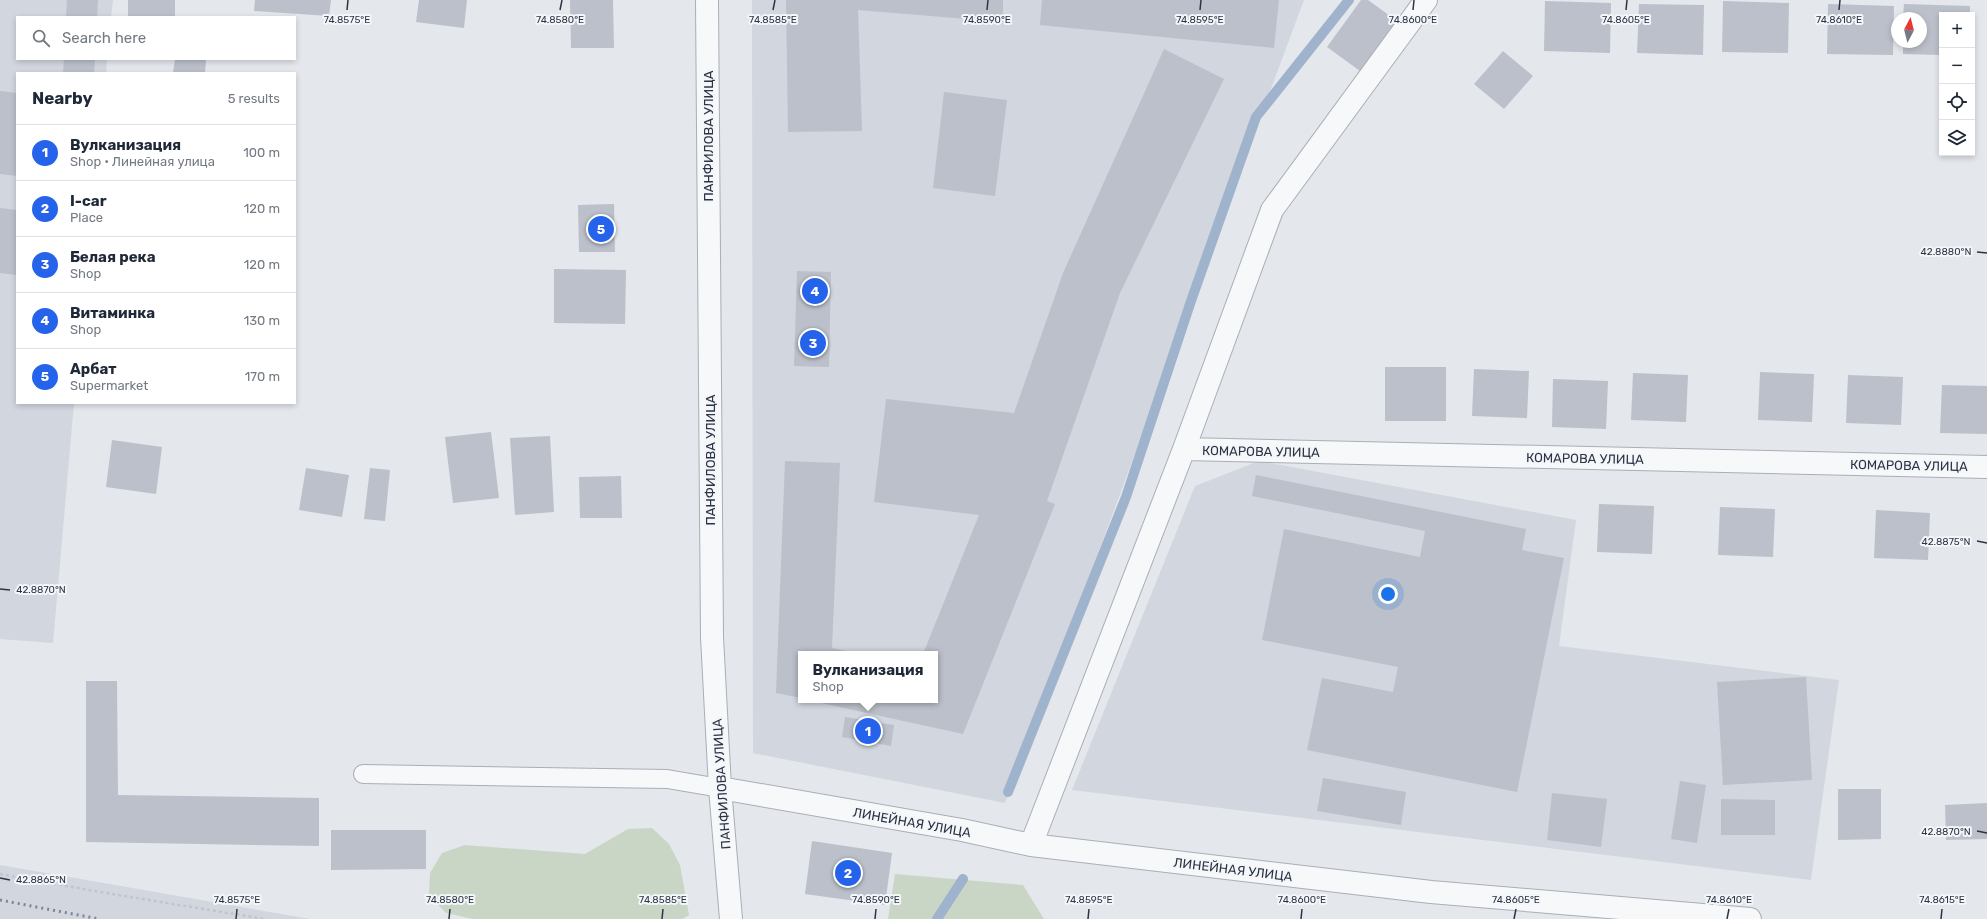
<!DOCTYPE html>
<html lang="en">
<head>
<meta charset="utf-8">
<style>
  :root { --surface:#fff; --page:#f2f2f3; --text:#1f2937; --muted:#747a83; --line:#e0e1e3; --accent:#2563eb }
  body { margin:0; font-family:Rubik,sans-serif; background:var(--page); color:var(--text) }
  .controls { position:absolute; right:12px; top:12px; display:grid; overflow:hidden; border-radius:0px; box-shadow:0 2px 6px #0003 }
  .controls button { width:36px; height:36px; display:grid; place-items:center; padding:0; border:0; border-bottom:1px solid var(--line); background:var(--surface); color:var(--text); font:20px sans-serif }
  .compass { position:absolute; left:1891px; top:12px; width:36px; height:36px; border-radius:50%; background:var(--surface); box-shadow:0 2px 6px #0003; rotate:7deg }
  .you { position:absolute; left:1388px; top:594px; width:14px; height:14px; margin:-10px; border:3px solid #fff; border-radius:50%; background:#1a73e8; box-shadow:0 0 0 6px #1a73e833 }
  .badge { display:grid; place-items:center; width:26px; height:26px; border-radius:50%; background:var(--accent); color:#fff; font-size:13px; font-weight:700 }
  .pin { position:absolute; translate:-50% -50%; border:2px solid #fff; box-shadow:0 1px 4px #0006 }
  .popup { position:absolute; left:798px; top:651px; width:140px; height:52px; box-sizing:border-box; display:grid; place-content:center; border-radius:0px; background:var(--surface); filter:drop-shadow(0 1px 3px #0005); font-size:13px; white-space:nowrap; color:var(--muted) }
  .popup b { font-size:15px; color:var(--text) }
  .popup::after { content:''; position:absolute; left:50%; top:100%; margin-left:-8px; border:8px solid transparent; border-top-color:var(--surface) }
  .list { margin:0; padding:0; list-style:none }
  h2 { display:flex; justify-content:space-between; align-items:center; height:52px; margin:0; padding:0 16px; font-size:17px }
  h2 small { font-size:13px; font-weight:400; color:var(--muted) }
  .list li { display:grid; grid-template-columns:26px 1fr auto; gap:12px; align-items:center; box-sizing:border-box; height:56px; padding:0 16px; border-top:1px solid var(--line) }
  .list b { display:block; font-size:15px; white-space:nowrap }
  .list p { margin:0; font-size:13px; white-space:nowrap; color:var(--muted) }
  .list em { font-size:13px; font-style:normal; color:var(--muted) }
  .icon { flex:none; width:22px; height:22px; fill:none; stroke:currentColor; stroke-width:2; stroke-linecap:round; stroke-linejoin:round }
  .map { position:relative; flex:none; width:1987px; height:919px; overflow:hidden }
  .search { position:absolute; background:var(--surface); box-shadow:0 2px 6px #0003; left:16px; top:16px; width:280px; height:44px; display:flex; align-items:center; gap:10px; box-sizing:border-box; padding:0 14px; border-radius:0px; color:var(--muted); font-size:15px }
  .panel { position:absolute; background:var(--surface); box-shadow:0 2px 6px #0003; left:16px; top:72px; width:280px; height:332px; border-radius:0px }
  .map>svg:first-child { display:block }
</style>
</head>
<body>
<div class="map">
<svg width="1987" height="919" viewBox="0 0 1987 919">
  <rect width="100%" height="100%" fill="#e4e7ec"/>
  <path fill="#d2d6de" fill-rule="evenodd" d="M0,0H113L111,17H17V59H107L106,73H17V403H74L53,643L0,639Z
    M752,0H1304L1005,803L753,753ZM801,654H935V700H801Z
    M1259,461L1576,520L1559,646L1839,680L1811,880L1072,790L1195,486Z
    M0,865L310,919H0Z"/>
  <path fill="#c9d6c5" d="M652,828L669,844L680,865L689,915L682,919H473L446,913L429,895L430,873L442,853L465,845L585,854L628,829Z
    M895,874L1023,885L1044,919H888Z"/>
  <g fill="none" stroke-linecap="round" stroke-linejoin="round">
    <path stroke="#9fb4cc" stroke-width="10" d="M1008,792L1126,497L1191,301L1256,117L1349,0
      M937,919L963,879"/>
  </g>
  <path fill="#bbc0ca" d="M67,0H98L97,17H66Z
    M128,0H175V17H128Z
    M255,0H331L329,16L254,11Z
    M419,0H467L464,28L416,22Z
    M570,0H613L614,48H571Z
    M786,0H1003V22L858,10L862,131L788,132Z
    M1042,0H1279L1274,48L1040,25Z
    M1361,0H1368L1397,21L1360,71L1327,47Z
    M1545,1L1611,3L1610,53L1544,51Z
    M1723,1L1789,3L1788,53L1722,52Z
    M1639,4L1704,5L1703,55L1637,53Z
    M1828,4L1894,6L1893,55L1827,54Z
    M1904,4L1970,6V15H1942V55L1903,54V42H1921V18H1903Z
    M1164,49L1224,79L1120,293L1047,501L1055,504L963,734L812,701L935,700V654H923L979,515L874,502L886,399L1014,413L1063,273Z
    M1503,51L1533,76L1504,109L1474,84Z
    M64,59H95L94,73H63Z
    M175,59H206L205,73H173Z
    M0,91L17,93V176L0,174Z
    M944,92L1007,100L995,196L933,188Z
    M614,204L615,252H579L578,205Z
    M0,208L17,210V275L0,273Z
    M554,269L626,270L625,324L554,323Z
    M797,271L831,272L829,367L794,366Z
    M1385,367H1446V421H1385Z
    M1474,369L1529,371L1527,418L1472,416Z
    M1760,372L1814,374L1812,422L1758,420Z
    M1633,373L1688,375L1686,422L1631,420Z
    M1848,375L1903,377L1901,425L1846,423Z
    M1553,379L1608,381L1606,429L1552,427Z
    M1942,385L1987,386V434L1940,433Z
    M491,432L499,498L453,503L445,437Z
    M550,436L554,512L515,515L510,438Z
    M112,440L162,447L156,494L106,487Z
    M785,461L840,463L832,648L855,653L801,654V698L776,693Z
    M306,468L349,475L342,517L299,510Z
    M370,468L390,470L385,521L364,519Z
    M1256,475L1526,529L1522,550L1564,558L1517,792L1307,750L1322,678L1393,692L1398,667L1262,640L1284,529L1420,557L1425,531L1252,496Z
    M621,476L622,518H580L579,477Z
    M1599,504L1654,506L1652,554L1597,552Z
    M1720,507L1775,509L1773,557L1718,555Z
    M1876,510L1930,513L1928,560L1874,558Z
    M1806,677L1812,780L1723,785L1717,682Z
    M86,681H117L118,795L319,798V846L86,842Z
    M845,717L894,725L891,746L842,737Z
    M1323,778L1406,792L1401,825L1317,811Z
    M1680,781L1706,785L1697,843L1671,839Z
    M1838,789H1881V839L1838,840Z
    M1552,793L1607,799L1601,847L1547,840Z
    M1721,799L1775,800V835H1721Z
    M1987,803V839L1946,840L1945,805Z
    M331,830H426V869L331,870Z
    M812,841L892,853L885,905L805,894Z"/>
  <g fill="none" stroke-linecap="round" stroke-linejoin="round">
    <defs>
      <path id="service" d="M363,774L667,779L720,788"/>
      <path id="minor" d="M1184,449L1987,467
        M720,788L962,830L1031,845L1431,892L1750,919
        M1031,845L1184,449L1272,210L1426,0"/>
      <path id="tertiary" d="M707,0L712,637L720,788L731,919"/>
    </defs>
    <use href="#service" stroke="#a9aeb7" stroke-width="20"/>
    <use href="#minor" stroke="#a9aeb7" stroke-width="24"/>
    <use href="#tertiary" stroke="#a9aeb7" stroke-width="24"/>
    <path stroke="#c2c5cb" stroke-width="2.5" stroke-dasharray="3 3" stroke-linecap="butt" d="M0,874L100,892L265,919"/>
    <use href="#service" stroke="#f7f8fa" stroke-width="18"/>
    <use href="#minor" stroke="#f7f8fa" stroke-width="22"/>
    <use href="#tertiary" stroke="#f7f8fa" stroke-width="22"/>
    <path stroke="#7d8696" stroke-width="3" stroke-dasharray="2 4" stroke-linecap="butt" d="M0,900L99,919"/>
  </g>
  <path fill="none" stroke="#2b3445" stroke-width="1.5" d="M347,10L348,0M560,10L562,0M773,10L775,0M987,10L988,0M1200,10L1201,0M1413,10L1414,0M1626,10L1627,0M1839,10L1840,0M1977,252L1987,253M1977,541L1987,543M0,589L10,590M1977,831L1987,833M0,878L10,880M236,919L237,909M449,919L450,909M662,919L663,909M875,919L876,909M1088,919L1089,909M1301,919L1302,909M1514,919L1516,909M1727,919L1729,909M1941,919L1942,909"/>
  <g text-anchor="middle" stroke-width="4" stroke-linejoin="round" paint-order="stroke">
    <g font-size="13" fill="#2b3445" stroke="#f4f6f9">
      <text transform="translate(708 136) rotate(-90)" y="5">ПАНФИЛОВА УЛИЦА</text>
      <text transform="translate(1261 451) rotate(1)" y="5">КОМАРОВА УЛИЦА</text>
      <text transform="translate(1585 458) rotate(1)" y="5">КОМАРОВА УЛИЦА</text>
      <text transform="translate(710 460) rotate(-90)" y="5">ПАНФИЛОВА УЛИЦА</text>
      <text transform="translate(1909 465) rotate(1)" y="5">КОМАРОВА УЛИЦА</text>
      <text transform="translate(721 784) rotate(-94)" y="5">ПАНФИЛОВА УЛИЦА</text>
      <text transform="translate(912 822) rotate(10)" y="5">ЛИНЕЙНАЯ УЛИЦА</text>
      <text transform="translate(1233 869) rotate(7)" y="5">ЛИНЕЙНАЯ УЛИЦА</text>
    </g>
  </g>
  <g font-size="10" text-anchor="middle" fill="#2b3445" stroke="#f4f6f9" stroke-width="4" stroke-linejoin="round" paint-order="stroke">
    <text x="347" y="23">74.8575°E</text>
    <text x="560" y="23">74.8580°E</text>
    <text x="773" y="23">74.8585°E</text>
    <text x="987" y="23">74.8590°E</text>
    <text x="1200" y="23">74.8595°E</text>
    <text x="1413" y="23">74.8600°E</text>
    <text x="1626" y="23">74.8605°E</text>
    <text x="1839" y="23">74.8610°E</text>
    <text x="1946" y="255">42.8880°N</text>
    <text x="1946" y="545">42.8875°N</text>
    <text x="41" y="593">42.8870°N</text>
    <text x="1946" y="835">42.8870°N</text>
    <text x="41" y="883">42.8865°N</text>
    <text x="237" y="903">74.8575°E</text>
    <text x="450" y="903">74.8580°E</text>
    <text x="663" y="903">74.8585°E</text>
    <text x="876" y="903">74.8590°E</text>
    <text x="1089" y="903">74.8595°E</text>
    <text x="1302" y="903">74.8600°E</text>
    <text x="1516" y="903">74.8605°E</text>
    <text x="1729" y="903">74.8610°E</text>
    <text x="1942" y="903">74.8615°E</text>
  </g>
</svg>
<div class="controls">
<button>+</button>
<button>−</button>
<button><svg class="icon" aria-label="locate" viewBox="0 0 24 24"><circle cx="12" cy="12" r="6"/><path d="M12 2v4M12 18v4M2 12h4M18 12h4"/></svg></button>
<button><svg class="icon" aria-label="layers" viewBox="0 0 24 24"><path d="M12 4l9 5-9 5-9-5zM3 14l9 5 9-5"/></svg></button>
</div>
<svg class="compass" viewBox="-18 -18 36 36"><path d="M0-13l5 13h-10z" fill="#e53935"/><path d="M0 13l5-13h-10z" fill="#747a83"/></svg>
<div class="you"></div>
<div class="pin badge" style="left:868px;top:731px">1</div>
<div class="popup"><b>Вулканизация</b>Shop</div>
<div class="pin badge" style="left:848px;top:873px">2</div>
<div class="pin badge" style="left:813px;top:343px">3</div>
<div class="pin badge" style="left:815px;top:291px">4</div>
<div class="pin badge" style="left:601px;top:229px">5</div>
<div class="search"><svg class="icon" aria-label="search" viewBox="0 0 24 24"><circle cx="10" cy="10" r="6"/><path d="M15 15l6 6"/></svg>Search here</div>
<section class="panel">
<h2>Nearby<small>5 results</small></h2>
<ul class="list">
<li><span class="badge">1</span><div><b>Вулканизация</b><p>Shop · Линейная улица</p></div><em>100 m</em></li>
<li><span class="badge">2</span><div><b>I-car</b><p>Place</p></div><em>120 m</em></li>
<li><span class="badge">3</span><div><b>Белая река</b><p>Shop</p></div><em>120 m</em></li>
<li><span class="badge">4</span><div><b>Витаминка</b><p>Shop</p></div><em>130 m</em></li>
<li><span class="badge">5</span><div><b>Арбат</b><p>Supermarket</p></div><em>170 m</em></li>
</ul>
</section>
</div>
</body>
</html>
